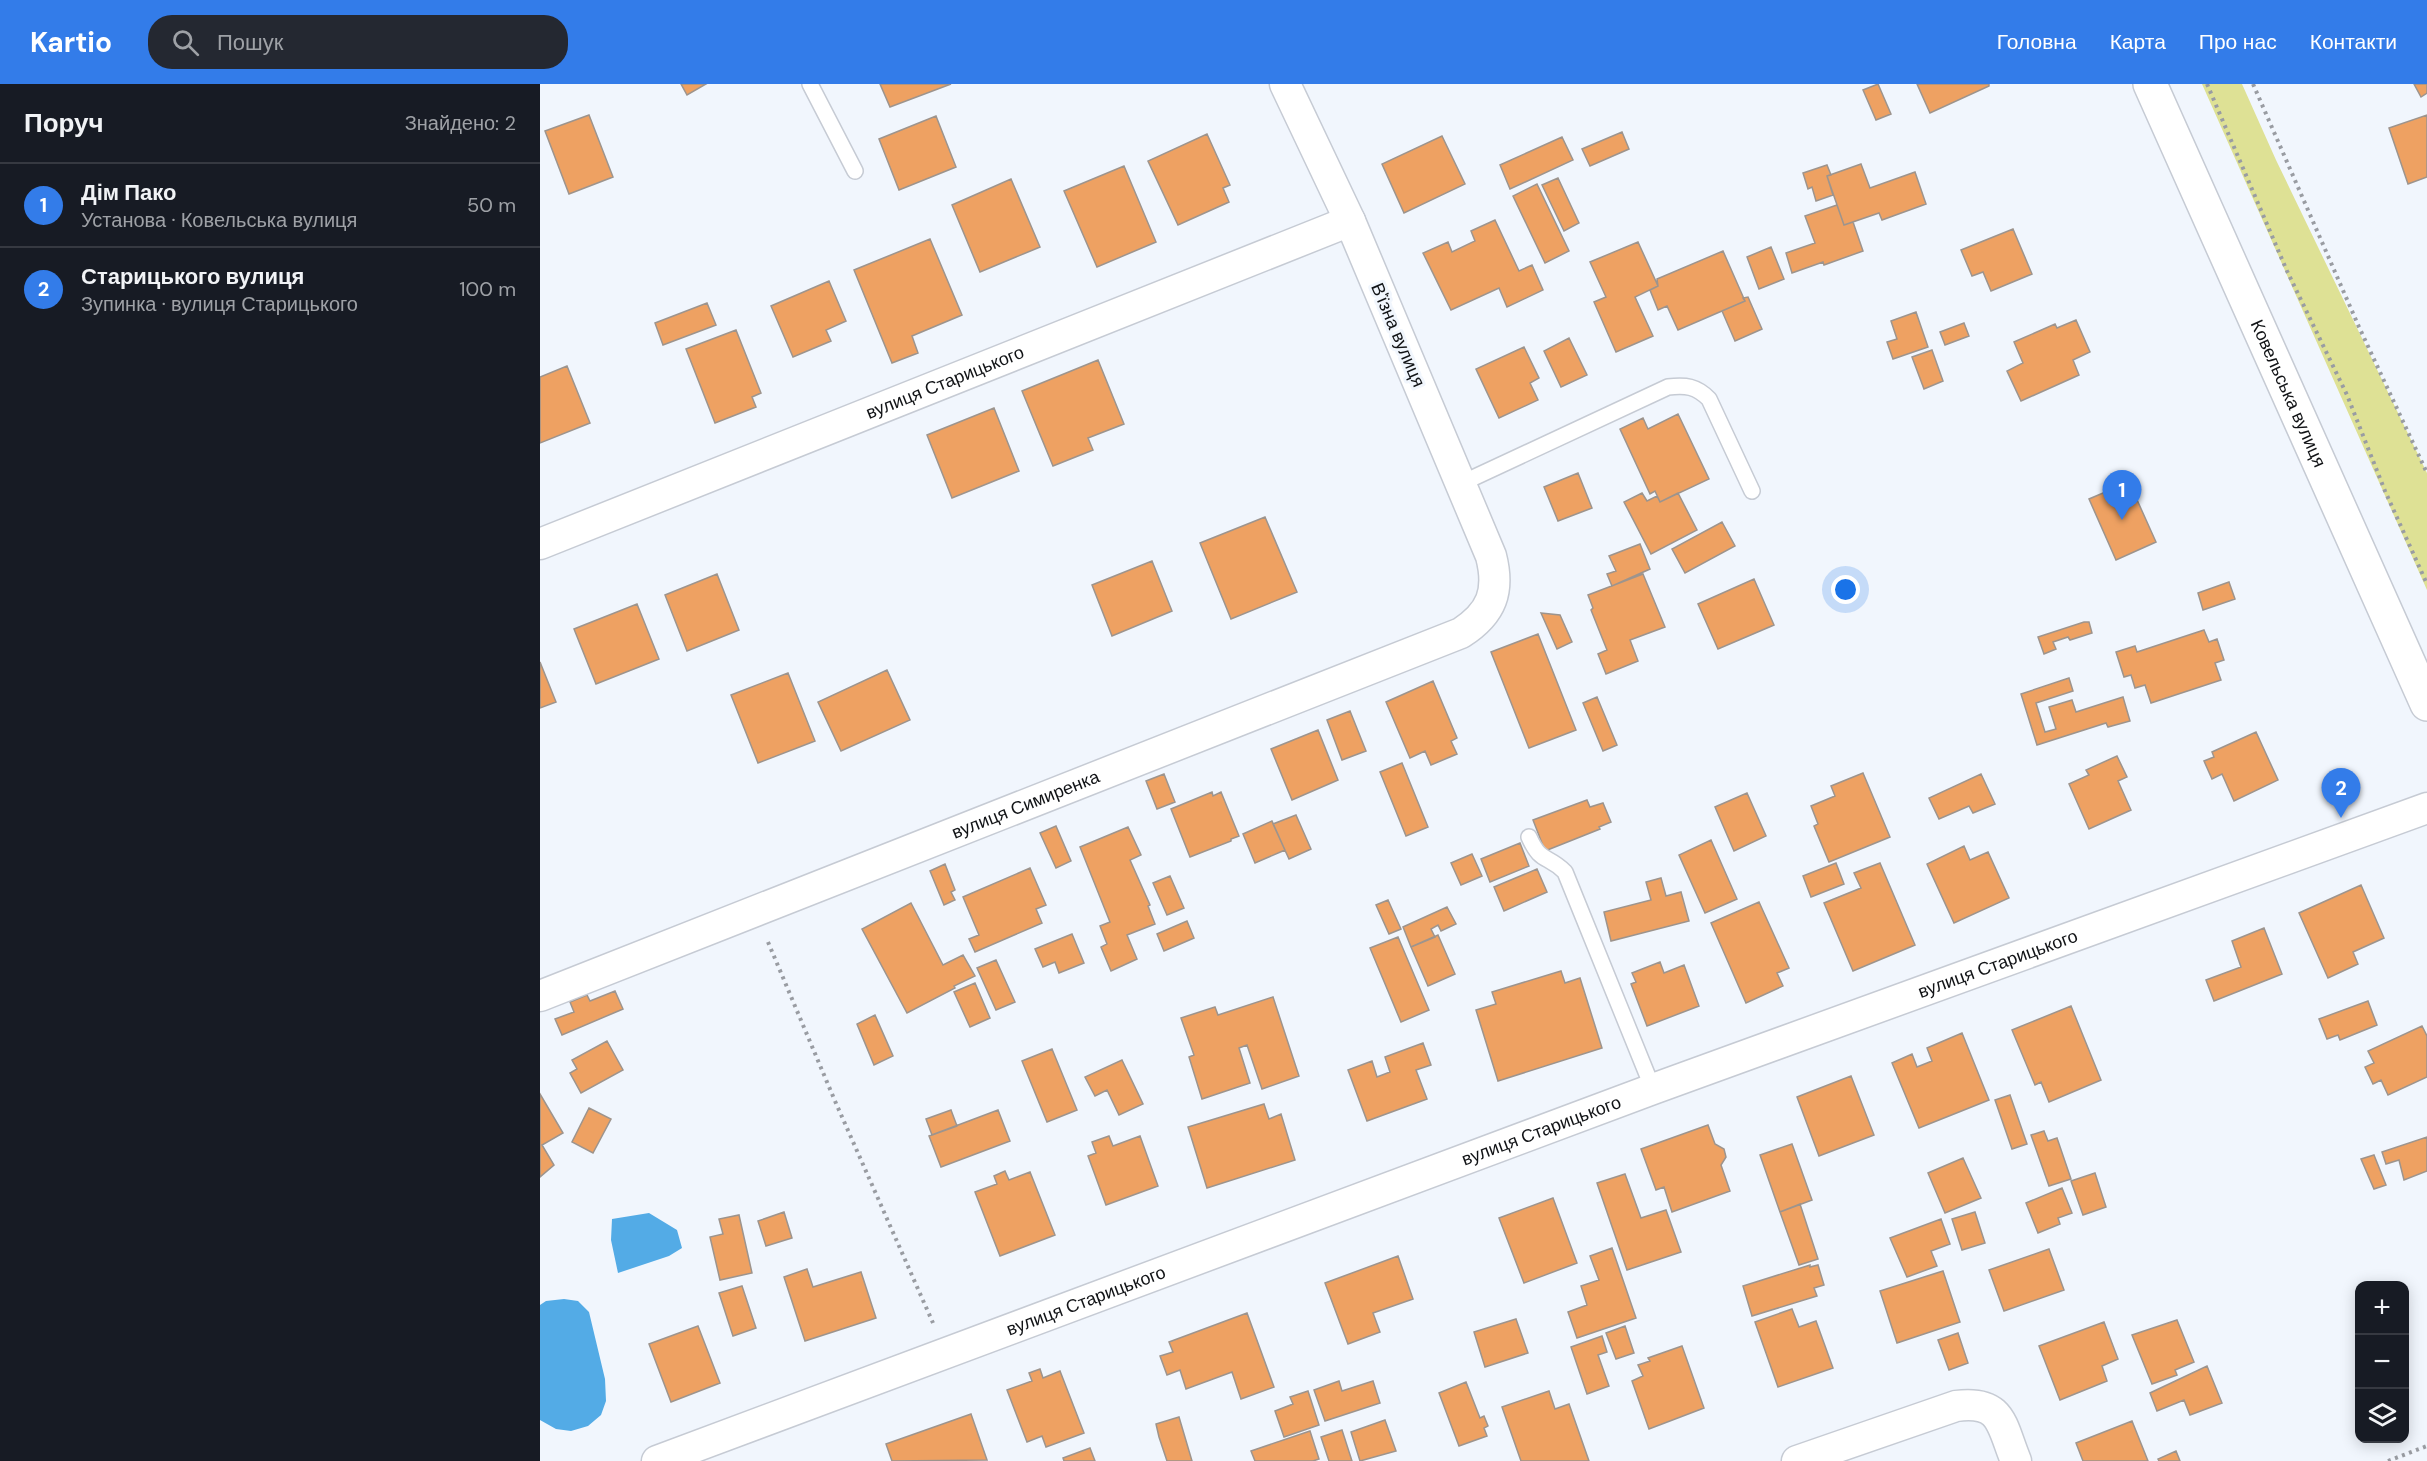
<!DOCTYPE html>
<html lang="uk">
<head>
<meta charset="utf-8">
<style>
  :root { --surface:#171b24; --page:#242831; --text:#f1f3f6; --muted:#9ea1a6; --line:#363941; --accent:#337ce9 }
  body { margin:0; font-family:"DM Sans",sans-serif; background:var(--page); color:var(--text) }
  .controls { position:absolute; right:18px; bottom:18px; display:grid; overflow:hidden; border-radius:12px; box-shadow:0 3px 15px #0003 }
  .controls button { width:54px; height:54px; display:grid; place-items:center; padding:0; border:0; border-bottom:2px solid var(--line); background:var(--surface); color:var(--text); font:30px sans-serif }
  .you { position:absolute; left:1306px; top:506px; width:21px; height:21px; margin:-15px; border:4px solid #fff; border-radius:50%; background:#1a73e8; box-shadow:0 0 0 9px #1a73e833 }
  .badge { display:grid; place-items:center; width:39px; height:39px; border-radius:50%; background:var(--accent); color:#fff; font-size:20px; font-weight:700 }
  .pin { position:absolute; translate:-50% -50px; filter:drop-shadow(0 2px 3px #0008) }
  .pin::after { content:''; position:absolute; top:32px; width:21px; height:18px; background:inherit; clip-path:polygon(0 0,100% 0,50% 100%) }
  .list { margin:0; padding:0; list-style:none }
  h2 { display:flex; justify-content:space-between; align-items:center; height:78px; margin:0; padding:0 24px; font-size:26px }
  h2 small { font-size:20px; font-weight:400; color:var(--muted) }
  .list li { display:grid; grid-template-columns:39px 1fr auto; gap:18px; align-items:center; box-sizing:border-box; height:84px; padding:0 24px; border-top:2px solid var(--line) }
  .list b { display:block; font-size:22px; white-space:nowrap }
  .list p { margin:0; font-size:20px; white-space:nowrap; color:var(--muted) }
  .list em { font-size:20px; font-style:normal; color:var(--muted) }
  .icon { flex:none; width:33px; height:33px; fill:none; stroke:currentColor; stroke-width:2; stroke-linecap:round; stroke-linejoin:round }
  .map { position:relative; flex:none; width:1887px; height:1377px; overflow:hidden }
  header { display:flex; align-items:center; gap:36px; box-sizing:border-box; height:84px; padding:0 30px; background:var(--accent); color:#fff }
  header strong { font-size:28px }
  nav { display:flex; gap:33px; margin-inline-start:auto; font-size:21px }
  .search { width:420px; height:54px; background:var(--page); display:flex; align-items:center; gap:15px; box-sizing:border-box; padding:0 21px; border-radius:24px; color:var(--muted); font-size:22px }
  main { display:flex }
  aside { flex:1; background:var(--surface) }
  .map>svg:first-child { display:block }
</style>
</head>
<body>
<header>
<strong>Kartio</strong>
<div class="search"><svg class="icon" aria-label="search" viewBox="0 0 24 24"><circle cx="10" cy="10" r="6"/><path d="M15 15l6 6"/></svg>Пошук</div>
<nav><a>Головна</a><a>Карта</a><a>Про нас</a><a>Контакти</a></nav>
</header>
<main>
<aside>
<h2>Поруч<small>Знайдено: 2</small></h2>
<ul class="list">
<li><span class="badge">1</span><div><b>Дім Пако</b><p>Установа · Ковельська вулиця</p></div><em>50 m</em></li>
<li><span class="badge">2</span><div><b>Старицького вулиця</b><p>Зупинка · вулиця Старицького</p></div><em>100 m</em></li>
</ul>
</aside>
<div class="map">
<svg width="1887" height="1377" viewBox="0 0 1887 1377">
  <rect width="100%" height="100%" fill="#f1f6fd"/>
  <path fill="#dee195" d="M1662,0H1702L1736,76L1887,389V506Z"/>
  <path fill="#53abe6" d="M109,1129L137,1146L142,1164L129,1172L78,1189L71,1156L72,1135Z
    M24,1215L38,1217L49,1228L65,1295L66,1317L61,1331L48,1342L31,1347L16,1345L0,1336V1221L6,1217Z"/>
  <path fill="#eea162" stroke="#9d948d" stroke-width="1.5" d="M141,0H166L147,11Z
    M340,0H411L350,23Z
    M1338,0L1351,30L1336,36L1323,6Z
    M1377,0H1449V2L1390,29Z
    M1874,0H1887V9L1881,13Z
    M49,31L73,93L29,110L5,47Z
    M1887,31V93L1868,100L1849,44Z
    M396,32L416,83L359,106L339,55Z
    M1082,48L1089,65L1050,82L1042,65Z
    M667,50L690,101L683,104L689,118L638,141L608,77Z
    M902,52L925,100L864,129L842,80Z
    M1022,53L1033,76L970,105L960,81Z
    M1321,80L1330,104L1375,88L1386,120L1342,136L1339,129L1304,141L1287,92Z
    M1287,81L1291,91L1287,92L1293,111L1276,117L1272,103L1268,105L1263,89Z
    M584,82L616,158L557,183L524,107Z
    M1018,94L1039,139L1024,147L1002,101Z
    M471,95L500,163L440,188L412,121Z
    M997,100L1029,167L1005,179L973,112Z
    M1297,121L1304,141L1313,138L1323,167L1284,181L1283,178L1252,189L1246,169L1275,159L1265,132Z
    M955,136L979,187L992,181L1003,206L967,223L959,204L911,226L883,169L908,158L912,168L935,157L931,147Z
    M1473,145L1492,190L1451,207L1443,188L1432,192L1421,166Z
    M390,155L422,231L372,252L378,269L352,279L314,186Z
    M1098,158L1118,202L1095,213L1113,252L1076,268L1054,218L1066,213L1050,178Z
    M1231,163L1244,195L1219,205L1207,173Z
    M1183,167L1205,217L1138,246L1127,222L1118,226L1110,206L1118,202L1117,195Z
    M289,197L306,237L286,246L291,257L253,273L231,222Z
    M1208,213L1222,245L1195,257L1182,227L1205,217L1203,214Z
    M167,219L176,241L123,261L115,239Z
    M1376,228L1388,263L1353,275L1347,258L1357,255L1351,237Z
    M1536,236L1550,268L1533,276L1539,291L1481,317L1467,287L1483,279L1474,258L1515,240L1517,244Z
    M1424,239L1429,252L1405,261L1400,248Z
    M196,246L221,309L212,313L216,323L175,339L146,265Z
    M1029,254L1047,291L1021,303L1004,267Z
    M984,263L999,294L990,299L998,316L959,334L936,285Z
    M1392,266L1403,297L1384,305L1372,273Z
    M558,276L584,340L548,354L553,366L513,382L482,307Z
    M27,282L50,339L0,359V293Z
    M454,324L479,387L412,414L387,351Z
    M1138,330L1169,395L1120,418L1115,407L1110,410L1080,345L1103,334L1108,345Z
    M1038,389L1052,424L1018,437L1004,403Z
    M1589,398L1616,458L1576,476L1549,415Z
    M1102,409L1107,417L1117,412L1120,418L1138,409L1157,446L1111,470L1084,418Z
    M725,433L757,508L691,535L660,459Z
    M1182,438L1195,462L1145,489L1132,465Z
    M1100,460L1110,485L1072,502L1067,490L1076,487L1069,472Z
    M612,477L632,527L572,552L552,501Z
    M177,490L199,546L147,567L125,511Z
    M1103,490L1125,543L1090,556L1098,577L1066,590L1058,570L1067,566L1051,526L1053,524L1048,511Z
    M1214,495L1234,541L1178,565L1158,520Z
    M1689,498L1695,515L1663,526L1658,509Z
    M97,520L119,575L56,600L34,545Z
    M1001,529L1020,531L1032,558L1017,565Z
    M1544,538H1549L1552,549L1530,556L1528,553L1513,558L1516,565L1504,570L1498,553Z
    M1664,546L1669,558L1677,555L1684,576L1675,579L1681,596L1611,619L1605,601L1595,604L1591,591L1584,593L1576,568L1595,562L1597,568Z
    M998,550L1036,646L989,664L951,568Z
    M0,578L16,618L0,624Z
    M347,586L370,636L301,667L278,618Z
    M248,589L275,657L218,679L191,611Z
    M1529,594L1533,607L1496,619L1505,648L1516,645L1509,623L1532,616L1536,628L1583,613L1590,637L1568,643L1566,639L1497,661L1481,610Z
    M893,597L917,654L911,657L917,670L891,681L885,667L870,674L846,618Z
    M1057,613L1077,661L1063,667L1043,619Z
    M810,627L826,667L802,676L787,636Z
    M778,646L798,696L752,716L731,665Z
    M1716,648L1738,696L1694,717L1682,690L1672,695L1664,677L1674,673L1672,668Z
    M1577,672L1587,693L1578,697L1591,726L1549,745L1529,700L1549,691L1546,686Z
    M862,679L888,743L866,752L840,688Z
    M1323,689L1350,753L1289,778L1274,742L1278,740L1271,722L1295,712L1291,702Z
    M624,690L635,718L617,725L606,697Z
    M1441,690L1455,720L1433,729L1429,722L1399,735L1389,714Z
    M672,708L673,712L681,708L699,752L691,755V757L650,773L631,725Z
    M1207,709L1226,752L1194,767L1175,723Z
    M1047,716L1050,723L1063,719L1071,738L1059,743L1060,745L1005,767L993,736Z
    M756,731L771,765L749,775L733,740Z
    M732,737L745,766L715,779L703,750Z
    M516,742L531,777L516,784L500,749Z
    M588,743L601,771L590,776L610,821L608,822L615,840L587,851L597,875L571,887L561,863L567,860L560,842L570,838L540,763Z
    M1171,756L1197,815L1165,829L1139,771Z
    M980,759L989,782L950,798L941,775Z
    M1424,762L1430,776L1448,768L1469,814L1414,839L1387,780Z
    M932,770L942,792L921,801L911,779Z
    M1296,779L1304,800L1271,813L1263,792Z
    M1340,779L1375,861L1313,887L1284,819L1321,804L1314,789Z
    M405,780L415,806L411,808L415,816L404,821L390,787Z
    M490,784L506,821L496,825L502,839L435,868L429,855L439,851L423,813Z
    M997,785L1007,808L964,827L954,803Z
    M630,792L644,824L627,831L613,799Z
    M1121,794L1126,812L1141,808L1149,837L1071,857L1064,828L1111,816L1106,798Z
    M1821,801L1844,854L1813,868L1818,880L1788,894L1759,829Z
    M848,816L861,845L849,850L836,821Z
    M1219,818L1249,884L1237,889L1243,902L1206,919L1171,839Z
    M371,819L403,881L423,871L435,892L414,902L415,904L367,929L322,845Z
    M907,823L916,840L901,847L898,841L891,845L895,853L871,863L863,843Z
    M647,837L654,854L624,867L617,850Z
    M1724,844L1742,890L1674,917L1666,896L1701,883L1692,857Z
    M532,850L544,879L519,889L515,878L503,883L495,865Z
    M898,851L915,890L888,902L871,863Z
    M858,853L889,926L861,938L830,864Z
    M456,876L475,918L456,926L437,884Z
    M1120,878L1124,889L1144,881L1159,922L1107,942L1091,900L1096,898L1092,889Z
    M1021,887L1025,899L1040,894L1062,964L958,997L936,926L956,920L952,908Z
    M435,899L450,934L430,943L414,908Z
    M75,907L83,925L22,951L15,935L34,928L30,918L47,911L50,917Z
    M733,913L759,992L722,1005L707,961L699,964L710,999L662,1015L649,973L654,971L641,934L675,923L678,931Z
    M1828,917L1837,941L1800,956L1798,951L1787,955L1779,935Z
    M1531,922L1561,996L1509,1018L1501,998L1495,1001L1472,946Z
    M335,931L353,972L334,981L317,940Z
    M1882,942L1887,952V993L1848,1011L1841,996L1833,1000L1825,983L1834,979L1828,967Z
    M1422,949L1449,1016L1379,1044L1352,979L1372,970L1377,983L1392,977L1387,964Z
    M67,957L83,986L41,1009L30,989L37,985L32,976Z
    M883,959L891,981L876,986L887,1015L827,1037L808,986L832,977L837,993L850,988L845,973Z
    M512,965L537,1026L507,1038L482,977Z
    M582,976L603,1020L579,1031L567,1006L555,1012L545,993Z
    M1311,992L1334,1051L1279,1072L1257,1013Z
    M0,1010L23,1049L2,1061L14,1081L0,1093Z
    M1470,1011L1487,1060L1472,1065L1455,1016Z
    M724,1020L729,1035L741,1030L755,1076L667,1104L648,1043Z
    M49,1024L71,1035L53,1069L32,1058Z
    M411,1026L417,1042L392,1051L386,1035Z
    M458,1026L470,1057L401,1083L389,1052Z
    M1168,1041L1175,1060L1184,1065L1186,1073L1181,1081L1190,1107L1132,1128L1124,1103L1116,1106L1101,1065Z
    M1504,1047L1508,1057L1517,1054L1531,1095L1509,1102L1491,1051Z
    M569,1052L573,1062L600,1052L618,1102L566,1121L548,1072L556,1069L552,1058Z
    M1887,1053V1087L1864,1096L1859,1076L1846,1080L1842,1068Z
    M1252,1060L1272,1116L1240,1128L1220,1071Z
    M1834,1071L1846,1101L1834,1105L1821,1075Z
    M1423,1074L1441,1114L1405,1129L1388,1089Z
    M465,1087L469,1096L490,1088L515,1151L460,1172L435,1108L457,1100L454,1092Z
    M1555,1089L1566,1123L1543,1131L1531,1097Z
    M1085,1090L1101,1134L1126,1126L1141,1168L1087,1186L1057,1099Z
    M1522,1104L1532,1129L1518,1134L1520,1140L1498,1149L1486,1119Z
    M1013,1114L1037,1179L984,1199L959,1134Z
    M1260,1120L1278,1175L1259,1181L1240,1128Z
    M244,1128L252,1154L226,1162L218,1137Z
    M1435,1128L1445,1159L1422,1166L1412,1135Z
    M199,1131L212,1189L180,1196L170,1153L183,1150L179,1135Z
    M1401,1135L1410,1160L1391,1167L1397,1182L1367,1193L1350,1154Z
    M1072,1164L1096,1234L1037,1254L1028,1228L1047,1221L1041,1202L1059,1196L1050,1172Z
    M1509,1165L1524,1206L1464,1227L1449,1186Z
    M858,1172L873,1215L833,1229L840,1248L808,1260L785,1199Z
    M1270,1181V1183L1278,1181L1284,1201L1274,1204L1277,1212L1212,1232L1203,1202Z
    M267,1185L273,1203L321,1188L336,1234L265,1257L244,1193Z
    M1403,1187L1420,1238L1357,1259L1340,1207Z
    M202,1202L216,1244L193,1252L179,1209Z
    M1252,1225L1259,1243L1276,1237L1293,1284L1238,1303L1215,1238Z
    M707,1229L734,1303L701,1315L692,1288L646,1305L640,1286L627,1291L620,1272L633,1268L629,1258Z
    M976,1235L988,1269L945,1283L934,1248Z
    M1637,1236L1654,1278L1635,1286L1637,1291L1612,1300L1592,1251Z
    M1564,1238L1578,1275L1562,1282L1567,1297L1520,1316L1499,1262Z
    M158,1242L180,1299L131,1318L109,1260Z
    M1085,1242L1094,1269L1076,1275L1066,1249Z
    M1418,1249L1428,1279L1409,1286L1398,1256Z
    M1062,1252L1067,1268L1058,1271L1069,1302L1047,1310L1031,1263Z
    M1142,1262L1164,1324L1109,1345L1092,1297L1103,1292L1098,1281L1110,1277L1108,1274Z
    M1667,1282L1682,1319L1650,1331L1644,1316L1617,1327L1610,1309Z
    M500,1285L503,1294L520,1287L544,1349L506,1363L502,1352L487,1358L467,1306L492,1297L489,1289Z
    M799,1297L802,1307L833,1297L840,1319L785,1337L774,1306Z
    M926,1298L940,1334L944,1332L948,1342L944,1344L947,1352L919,1362L899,1309Z
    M768,1307L779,1341L744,1353L735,1327L753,1320L750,1313Z
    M1009,1307L1015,1325L1029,1320L1049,1377H981L962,1323Z
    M431,1330L447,1376L352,1377L346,1360Z
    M639,1333L652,1377H627L619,1353L616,1340Z
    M845,1336L856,1367L820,1377L811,1348Z
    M1592,1337L1608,1377H1543L1536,1359Z
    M802,1346L812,1377H789L781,1353Z
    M770,1347L779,1375L773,1377H715L711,1367Z
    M550,1364L555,1377H524L523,1374Z
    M1636,1367L1640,1377H1619L1618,1375Z"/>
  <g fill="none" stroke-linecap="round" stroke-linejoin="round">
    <defs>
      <path id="lane" d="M270,0L315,87
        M920,400L1128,303C1146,301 1156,302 1169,315L1212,407
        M989,753C1001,780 1007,770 1025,788L1113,1005"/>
      <g id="street">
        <path id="s1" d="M0,460L810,137"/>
        <path id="s2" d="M0,912L921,549C952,529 960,507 951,472L810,137L745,0"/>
        <path id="s3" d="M117,1377L1113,1005L1887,724"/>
        <path d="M1257,1377L1416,1322C1463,1316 1461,1341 1476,1377"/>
      </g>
      <g id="primary">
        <path id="s4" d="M1610,0L1887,620"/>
      </g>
    </defs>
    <use href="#lane" stroke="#c6cbd4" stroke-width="18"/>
    <use href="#street" stroke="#c6cbd4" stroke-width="33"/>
    <use href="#primary" stroke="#c6cbd4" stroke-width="36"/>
    <path stroke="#999ca2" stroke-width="4" stroke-dasharray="3 4.5" stroke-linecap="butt" d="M1667,0L1747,187L1807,311L1845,407L1887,500
      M1713,0L1819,243L1887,389
      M228,858L295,1017L393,1239
      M1848,1377L1887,1362"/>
    <use href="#lane" stroke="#fff" stroke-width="15"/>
    <use href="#street" stroke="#fff" stroke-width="30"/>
    <use href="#primary" stroke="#fff" stroke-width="33"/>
  </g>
  <g text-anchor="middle" stroke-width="6" stroke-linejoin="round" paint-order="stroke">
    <g font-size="18" fill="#111316" stroke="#f1f6fd">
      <text transform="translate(858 251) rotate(67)" y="6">В'їзна вулиця</text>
      <text dy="6" stroke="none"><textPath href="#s1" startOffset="436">вулиця Старицького</textPath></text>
      <text dy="6" stroke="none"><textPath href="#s4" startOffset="339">Ковельська вулиця</textPath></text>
      <text dy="6" stroke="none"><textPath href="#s2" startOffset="522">вулиця Симиренка</textPath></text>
      <text dy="6" stroke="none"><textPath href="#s3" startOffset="1430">вулиця Старицького</textPath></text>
      <text dy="6" stroke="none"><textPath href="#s3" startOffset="944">вулиця Старицького</textPath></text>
      <text dy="6" stroke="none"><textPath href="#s3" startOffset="458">вулиця Старицького</textPath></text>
    </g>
  </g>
</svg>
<div class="controls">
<button>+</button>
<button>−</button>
<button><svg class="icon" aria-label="layers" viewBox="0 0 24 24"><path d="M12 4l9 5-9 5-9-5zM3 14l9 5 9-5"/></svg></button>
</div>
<div class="you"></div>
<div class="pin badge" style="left:1582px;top:436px">1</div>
<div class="pin badge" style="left:1801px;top:734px">2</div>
</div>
</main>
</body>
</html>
